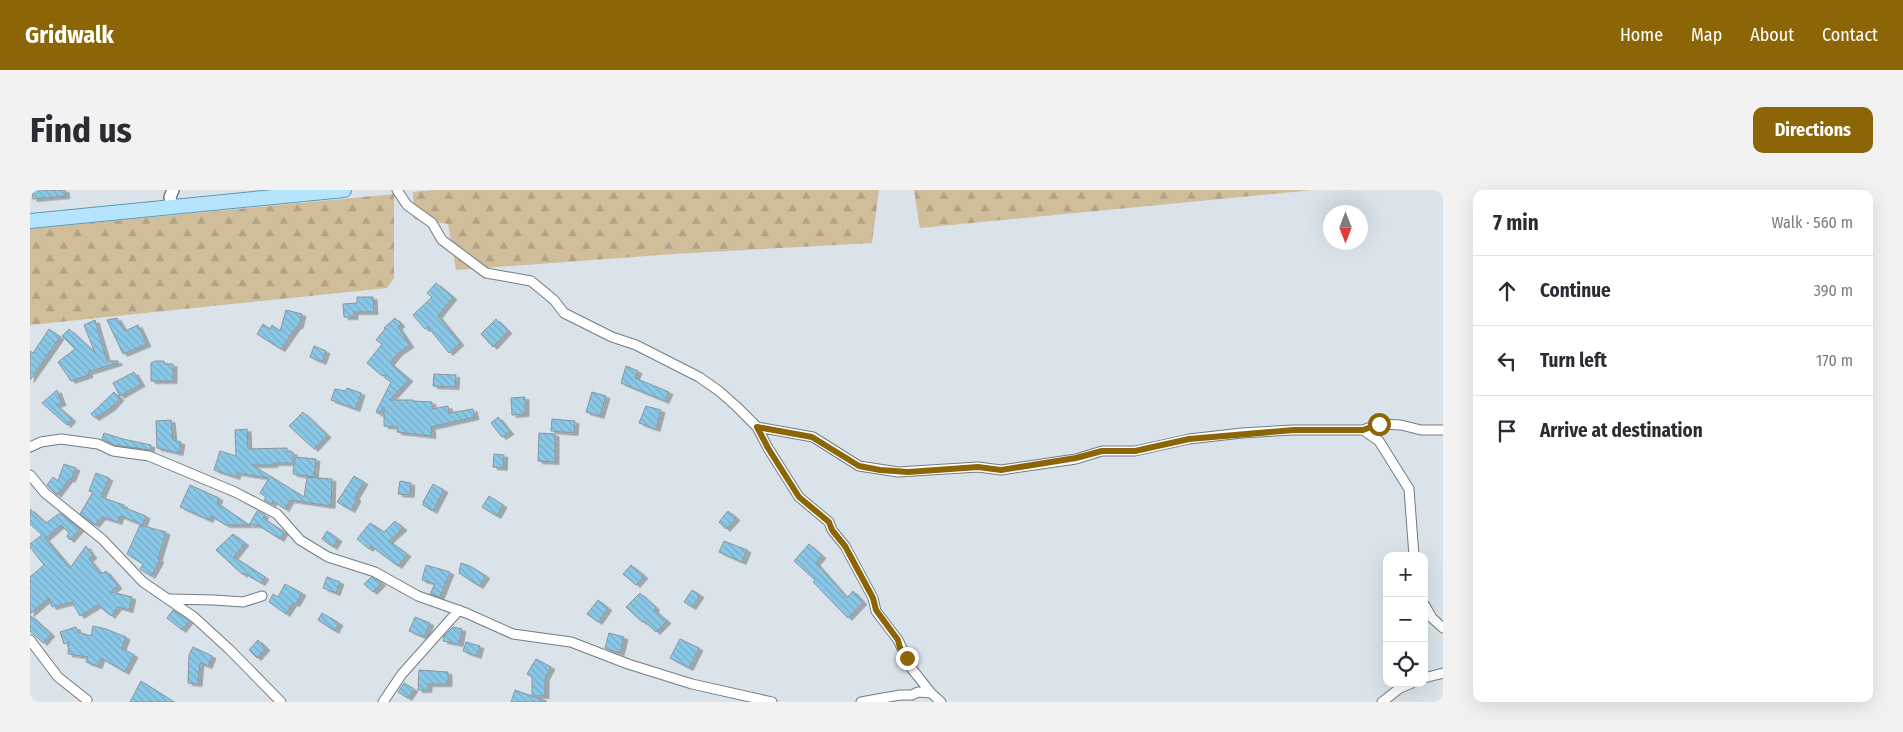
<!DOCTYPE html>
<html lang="en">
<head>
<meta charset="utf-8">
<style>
  :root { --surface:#fff; --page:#f2f2f3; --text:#2b2b33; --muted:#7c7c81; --line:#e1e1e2; --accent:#8c6606 }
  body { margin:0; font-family:"Fira Sans Condensed",sans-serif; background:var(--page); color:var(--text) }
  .controls { position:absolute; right:15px; bottom:15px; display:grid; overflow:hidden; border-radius:10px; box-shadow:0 5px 20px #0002 }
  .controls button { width:45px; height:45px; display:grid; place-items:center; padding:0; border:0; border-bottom:1px solid var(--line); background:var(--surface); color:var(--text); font:25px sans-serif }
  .compass { position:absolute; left:1293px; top:15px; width:45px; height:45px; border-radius:50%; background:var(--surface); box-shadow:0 5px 20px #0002; rotate:180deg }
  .stop { position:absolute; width:15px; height:15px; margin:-11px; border:4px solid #8c6606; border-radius:50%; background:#fff }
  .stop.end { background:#8c6606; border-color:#fff; box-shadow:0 1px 5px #0008 }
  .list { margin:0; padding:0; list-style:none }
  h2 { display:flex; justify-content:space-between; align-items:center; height:65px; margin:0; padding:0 20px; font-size:21px }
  h2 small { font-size:16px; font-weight:400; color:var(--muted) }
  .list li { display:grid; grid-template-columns:32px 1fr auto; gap:15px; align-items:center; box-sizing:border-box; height:70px; padding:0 20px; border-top:1px solid var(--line) }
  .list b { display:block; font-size:19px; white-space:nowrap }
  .list em { font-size:16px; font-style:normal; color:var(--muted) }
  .icon { flex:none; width:28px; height:28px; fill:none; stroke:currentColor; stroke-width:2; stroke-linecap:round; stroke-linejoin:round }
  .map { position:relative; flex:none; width:1413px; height:512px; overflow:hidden; border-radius:10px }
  header { display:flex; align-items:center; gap:30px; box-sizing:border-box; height:70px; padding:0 25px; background:var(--accent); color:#fff }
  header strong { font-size:24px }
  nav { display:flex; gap:28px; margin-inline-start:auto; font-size:18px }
  .intro { display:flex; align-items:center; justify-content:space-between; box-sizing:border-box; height:120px; padding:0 30px }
  h1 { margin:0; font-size:35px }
  .button { padding:12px 22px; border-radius:10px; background:var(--accent); color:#fff; font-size:18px; font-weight:700 }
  main { display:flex; gap:30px; padding:0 30px }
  aside { flex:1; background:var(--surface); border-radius:10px; box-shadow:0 5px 20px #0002 }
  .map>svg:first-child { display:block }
</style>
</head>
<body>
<header>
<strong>Gridwalk</strong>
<nav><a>Home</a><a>Map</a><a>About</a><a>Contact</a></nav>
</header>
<div class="intro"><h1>Find us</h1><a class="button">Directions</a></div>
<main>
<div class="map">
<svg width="1413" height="512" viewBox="0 0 1413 512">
  <defs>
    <pattern id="forest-firs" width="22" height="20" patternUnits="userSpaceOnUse" patternTransform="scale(1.25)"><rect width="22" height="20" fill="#d0bd9a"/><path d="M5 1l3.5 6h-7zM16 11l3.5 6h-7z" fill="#b2a285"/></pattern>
    <pattern id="building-back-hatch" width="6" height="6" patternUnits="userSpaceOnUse" patternTransform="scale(1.25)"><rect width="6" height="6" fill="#8ac8e8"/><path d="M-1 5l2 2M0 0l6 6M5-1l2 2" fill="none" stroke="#77acc7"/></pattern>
    <filter id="shadow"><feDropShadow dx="4" dy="2.5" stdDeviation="0" flood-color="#0004"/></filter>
  </defs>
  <rect width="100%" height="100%" fill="#d9e3e9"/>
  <path fill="url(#forest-firs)" d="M402,0H849L842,53L644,64L426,80L418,34L384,29L383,2Z
    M884,0H1283L890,38Z
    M364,4V88L357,98L0,135V39Z"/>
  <path fill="url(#building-back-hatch)" stroke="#8b959a" filter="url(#shadow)" d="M2,0H35L36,6L3,9Z
    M406,93L423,107L408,126L430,153L419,163L398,137L395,139L383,125L402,107L397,103Z
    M327,107H343L344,122H324V127H314L313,114L327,113Z
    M256,120L272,124L269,136H267L251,159L227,144L233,134L240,139L242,135L250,141Z
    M87,128L95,141L108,135L117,154L93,164L77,130Z
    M365,128L371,134L368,137L380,155L368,163L360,173L379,189L360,210H383V211L402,212V219L418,216L419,223L443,219L445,227L401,237L402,246L367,242L368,237L354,236V217L349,224L346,222L361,192L355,188L356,186L351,185L337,173L352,154L346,150L355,139L354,138Z
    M466,129L478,141L463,157L451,144Z
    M65,130L77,171H88V173L58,182L59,185L41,191L28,172L45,159L32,146L39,139L65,163L54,135Z
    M19,139L30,147L0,190V161L3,163Z
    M284,156L296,161L292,172L280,167Z
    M125,171H134V174H143V191H121V173Z
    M596,176L608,181L605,188L639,202L635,211L591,193Z
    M104,182L111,194L90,206L83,193Z
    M404,184L426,185L425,197L403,196Z
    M317,198L331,203L326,219L301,210L305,199L316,201Z
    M27,200L32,213L26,215L42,229L37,235L12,213Z
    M84,202L90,208L81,218L65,228L61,224Z
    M562,202L576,206L570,226L556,222Z
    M495,207V224L482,225L481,208Z
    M616,216L631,220L626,239L609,233Z
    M273,222L297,245L284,259L259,236Z
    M468,227L480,242L472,247L461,233Z
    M522,229L545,231L544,243L521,241Z
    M141,230L143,250L151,252L149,263L127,258L126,231Z
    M217,239L218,259L257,258V262H263V273H244V275H222L274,307L277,287L302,289L301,316L260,310L255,319L243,311L242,314L234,310L236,307L230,303L239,288L207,283L206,287L184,280L190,261L206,266L205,240Z
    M74,243L93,249L121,255L120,260L85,255L72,249Z
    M509,243L525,244V272L508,271Z
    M464,264L474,265L473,278L463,277Z
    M265,267L286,269L284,287L263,284Z
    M34,274L46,278L41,290L39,289L27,305L17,295L23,287L28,291Z
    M66,283L79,288L71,307L94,315L93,317L116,326L113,335L90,326L88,332L72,327L65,335L50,324L63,302L59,301Z
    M324,286L334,292L325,307L327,309L321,320L307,312Z
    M370,291L381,293L380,305L368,304Z
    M403,294L414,300L403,321L393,315V312Z
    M160,295L189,308L187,313L219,335L227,321L235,325L233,328L254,342L250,349L228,335H196L181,326L179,330L150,317Z
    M459,306L473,315L467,326L452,317Z
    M0,319L16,333L30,323L50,339L40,350L37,347L39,343L31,335L16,348L14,347L40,378L56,356L63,366L59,369L71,384L76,381L88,396L81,402L102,407L99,420L88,417L81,426L68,415L50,426L42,412L22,417L19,408L0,424V387L14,375L0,357V354L12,345L0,334Z
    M698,321L706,328L696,339L689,332Z
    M365,331L373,338L359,351L377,364L368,376L341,356L339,359L327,349L340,333L354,342Z
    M110,335L136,342L128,369L130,370L121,386L110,379L113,374L97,364Z
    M297,341L308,349L303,357L292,349Z
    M203,344L215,353L204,367L235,387L231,393L214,383L213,385L186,360Z
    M694,351L717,360L712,372L689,362Z
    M779,354L792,366L786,373L817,408L823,401L833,412L818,428L783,392L785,390L764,371Z
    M431,373L440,376L456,386L449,396L429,383Z
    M396,375L420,382L410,407L400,404L405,394L392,390Z
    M601,375L614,386L606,395L593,384Z
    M297,387L310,392L306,403L293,398Z
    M341,387L352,393L343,402L334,394Z
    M255,394L272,403L266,414L263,413L256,424L239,412L243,404L248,407Z
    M662,400L670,405L662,417L654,412Z
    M610,403L626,418L624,420L637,431L626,442L614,431L612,432L596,417Z
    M568,410L578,418L568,432L557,424Z
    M143,420L159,431L152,440L137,428Z
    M292,423L309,433L305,441L288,430Z
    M0,425L21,444L13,453L0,441Z
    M385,427L400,433L394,447L379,441Z
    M63,436L76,439L96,447L92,458L104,465L95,482L71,468L68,476L56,472L58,467L38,464L39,452L34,454L30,442L46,437L48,442L61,446Z
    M423,437L432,439L429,454L413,451L414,446Z
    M579,443L594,447L590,463L575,458Z
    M650,449L669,458L659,478L640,468Z
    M228,450L236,458L227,468L219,460Z
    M436,452L450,456L447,466L433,461Z
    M163,457L182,466L178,476L170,473L168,494L158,493L159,465Z
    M506,469L521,477L515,488V506H502V487L497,484Z
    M389,480L418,482V494H398V500H388Z
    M111,491L144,512H100Z
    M374,493L384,499L378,508L368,502Z
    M485,500L516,511V512H481Z"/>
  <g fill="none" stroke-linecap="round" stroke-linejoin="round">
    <defs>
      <path id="minor" d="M367,0L377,15L402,33L412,50L456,83L501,91L524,110L534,123L582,147L606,155L669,187L689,201L706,216L727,237L738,258L769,307L799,332L802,340L815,356L843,408L846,421L868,450L882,479L901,503
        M727,237L783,247L829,276L868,282L948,277L971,280L1046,269L1072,261H1105L1159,249L1212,243L1263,240H1333L1349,251L1379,299L1384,366
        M1333,240L1349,234L1371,235L1391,240H1413
        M0,257L11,252L31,249L68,254L83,261L119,266L205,302L247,324L270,350L298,367L345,382L388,406L436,423L483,444L541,452L598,474L662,494L742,512
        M0,285L15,303L72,349L113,392L164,427L200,460L251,512
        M140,409L184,410L213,412L232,406
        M1394,414L1402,428L1413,438
        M0,450L28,487L57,510
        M1394,488L1413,483
        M353,512L372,484L429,420
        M831,512L870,505H882L888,502L901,503L911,512
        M1352,512L1370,498L1382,493"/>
      <path id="tertiary" d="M142,17L140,7L143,0"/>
      <path id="primary" d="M0,31L314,0"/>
    </defs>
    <use href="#minor" stroke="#737c81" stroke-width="11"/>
    <use href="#tertiary" stroke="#737c81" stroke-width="14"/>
    <use href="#primary" stroke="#6197b2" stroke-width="16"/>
    <use href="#minor" stroke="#fff" stroke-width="9"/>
    <use href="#tertiary" stroke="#fff" stroke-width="11"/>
    <use href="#primary" stroke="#b5e5fd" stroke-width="14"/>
  </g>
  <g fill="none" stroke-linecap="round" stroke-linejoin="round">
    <path stroke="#8c6606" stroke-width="6" d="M877,468L870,458L868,450L846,420L843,408L815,356L802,340L799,332L769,307L738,258L727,237L782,247L829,276L850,280L878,282L948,277L971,280L1046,268L1072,261H1105L1159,249L1264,240H1333L1349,234"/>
  </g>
</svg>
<div class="controls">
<button>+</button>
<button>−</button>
<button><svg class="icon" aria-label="locate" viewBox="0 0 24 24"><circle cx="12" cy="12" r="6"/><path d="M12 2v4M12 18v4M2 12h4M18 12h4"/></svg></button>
</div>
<svg class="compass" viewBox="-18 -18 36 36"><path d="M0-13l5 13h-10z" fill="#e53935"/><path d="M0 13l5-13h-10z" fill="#7c7c81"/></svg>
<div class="stop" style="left:1349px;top:234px"></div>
<div class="stop end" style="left:877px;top:468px"></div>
</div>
<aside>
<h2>7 min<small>Walk · 560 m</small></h2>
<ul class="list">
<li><svg class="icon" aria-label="ahead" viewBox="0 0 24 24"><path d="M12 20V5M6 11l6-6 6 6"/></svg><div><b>Continue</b></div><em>390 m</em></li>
<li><svg class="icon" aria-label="left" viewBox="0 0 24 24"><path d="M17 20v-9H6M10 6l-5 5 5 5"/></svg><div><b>Turn left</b></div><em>170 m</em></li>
<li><svg class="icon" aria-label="arrive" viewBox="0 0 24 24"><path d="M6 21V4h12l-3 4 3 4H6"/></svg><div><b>Arrive at destination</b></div></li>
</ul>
</aside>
</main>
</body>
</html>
